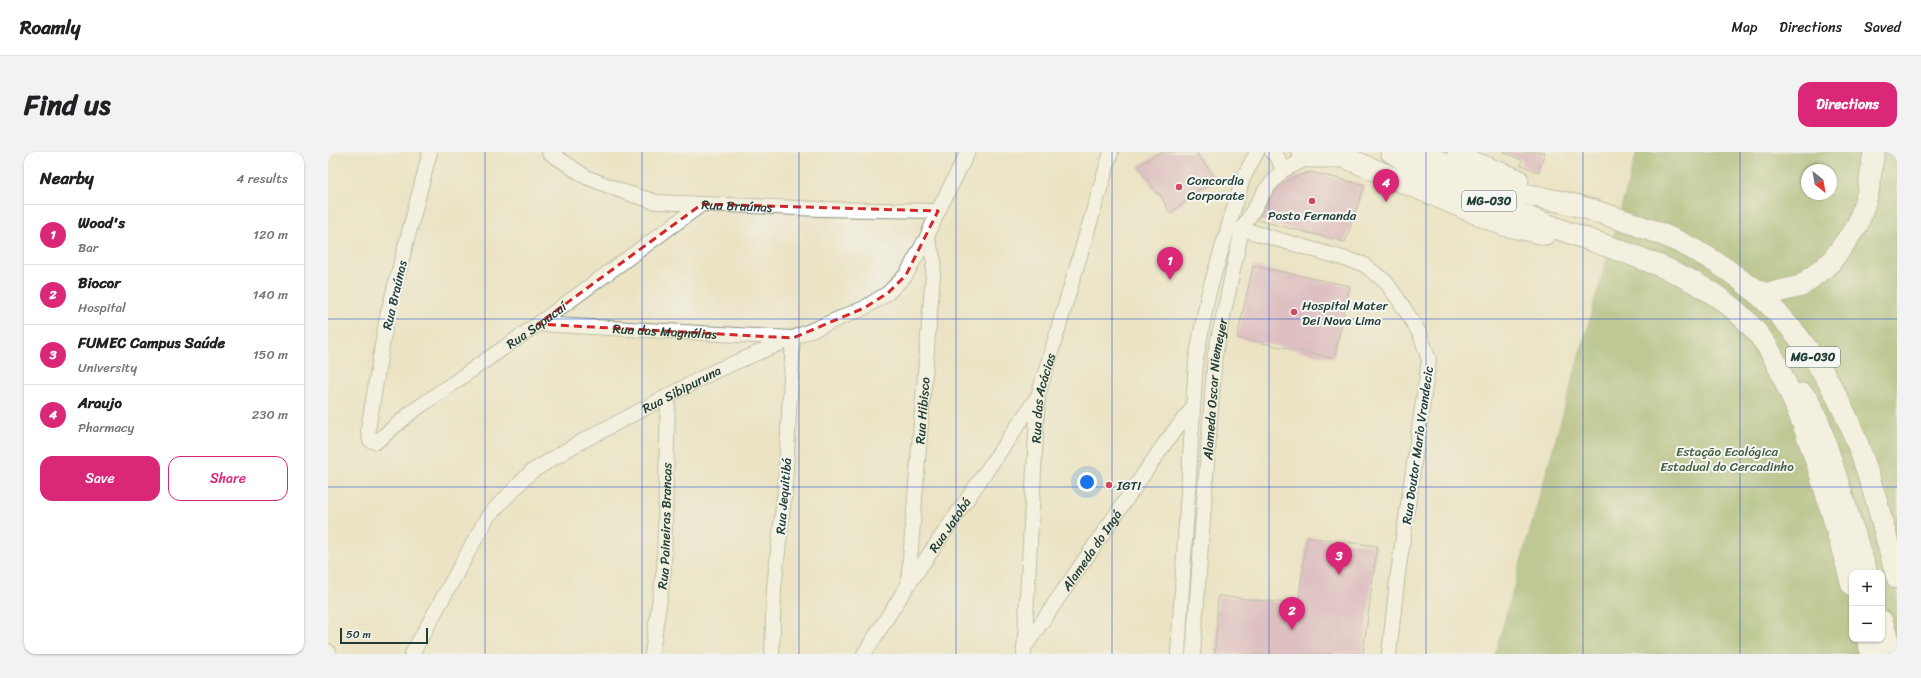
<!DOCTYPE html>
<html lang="en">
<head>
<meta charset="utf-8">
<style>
  :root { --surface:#fff; --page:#f2f2f2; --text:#202124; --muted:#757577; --line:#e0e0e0; --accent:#db2777 }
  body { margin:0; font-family:Sriracha,sans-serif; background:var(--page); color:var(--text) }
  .controls { position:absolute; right:12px; bottom:12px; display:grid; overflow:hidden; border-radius:8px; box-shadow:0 1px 3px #0004 }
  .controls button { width:36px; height:36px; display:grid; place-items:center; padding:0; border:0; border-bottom:1px solid var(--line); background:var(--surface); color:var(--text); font:20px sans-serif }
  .compass { position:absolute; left:1473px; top:12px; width:36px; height:36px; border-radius:50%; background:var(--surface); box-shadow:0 1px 3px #0004; rotate:149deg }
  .scale { position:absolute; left:12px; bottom:10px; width:88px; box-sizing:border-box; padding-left:4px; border:2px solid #1f3d34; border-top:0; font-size:11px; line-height:14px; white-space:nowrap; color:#1f3d34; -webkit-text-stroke:3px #f6f6f2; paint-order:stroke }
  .you { position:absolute; left:759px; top:330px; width:14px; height:14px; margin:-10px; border:3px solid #fff; border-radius:50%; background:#1a73e8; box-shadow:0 0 0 6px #1a73e833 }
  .badge { display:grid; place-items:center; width:26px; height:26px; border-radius:50%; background:var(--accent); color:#fff; font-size:13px; font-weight:700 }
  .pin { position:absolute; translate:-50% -33px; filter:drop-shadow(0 1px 2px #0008) }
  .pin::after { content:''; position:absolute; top:21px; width:14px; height:12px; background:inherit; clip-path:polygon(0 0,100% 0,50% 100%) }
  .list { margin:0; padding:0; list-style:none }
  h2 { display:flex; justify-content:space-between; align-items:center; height:52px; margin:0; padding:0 16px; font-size:17px }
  h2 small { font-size:13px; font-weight:400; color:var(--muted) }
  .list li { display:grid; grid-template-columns:26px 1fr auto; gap:12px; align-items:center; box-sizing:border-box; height:60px; padding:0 16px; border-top:1px solid var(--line) }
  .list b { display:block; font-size:15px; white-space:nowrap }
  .list p { margin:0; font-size:13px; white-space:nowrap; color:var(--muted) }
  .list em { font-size:13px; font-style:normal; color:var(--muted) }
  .actions { display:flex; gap:8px; padding:12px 16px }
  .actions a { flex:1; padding:9px 0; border:1px solid var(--accent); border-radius:12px; text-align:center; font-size:14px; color:var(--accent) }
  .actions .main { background:var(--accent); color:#fff }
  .map { position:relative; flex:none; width:1569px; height:502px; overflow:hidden; border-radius:12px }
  header { display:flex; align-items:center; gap:24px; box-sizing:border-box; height:56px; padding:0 20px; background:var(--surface); border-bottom:1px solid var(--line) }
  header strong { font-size:19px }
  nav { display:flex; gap:22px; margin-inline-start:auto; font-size:14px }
  .intro { display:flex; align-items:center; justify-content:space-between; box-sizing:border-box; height:96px; padding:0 24px }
  h1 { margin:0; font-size:28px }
  .button { padding:10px 18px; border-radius:12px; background:var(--accent); color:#fff; font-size:14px; font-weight:700 }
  main { display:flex; gap:24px; padding:0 24px }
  aside { flex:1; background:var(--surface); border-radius:12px; box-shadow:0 1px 3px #0004 }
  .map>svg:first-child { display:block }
</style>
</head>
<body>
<header>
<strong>Roamly</strong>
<nav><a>Map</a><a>Directions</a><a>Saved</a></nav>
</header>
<div class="intro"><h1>Find us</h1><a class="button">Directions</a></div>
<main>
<aside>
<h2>Nearby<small>4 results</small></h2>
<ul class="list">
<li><span class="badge">1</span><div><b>Wood's</b><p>Bar</p></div><em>120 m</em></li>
<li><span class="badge">2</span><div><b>Biocor</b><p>Hospital</p></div><em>140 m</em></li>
<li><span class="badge">3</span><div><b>FUMEC Campus Saúde</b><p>University</p></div><em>150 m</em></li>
<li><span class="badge">4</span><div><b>Araujo</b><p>Pharmacy</p></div><em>230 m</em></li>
</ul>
<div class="actions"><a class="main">Save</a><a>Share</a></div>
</aside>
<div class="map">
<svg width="1569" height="502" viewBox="0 0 1569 502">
  <rect width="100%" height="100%" fill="#f6f6f2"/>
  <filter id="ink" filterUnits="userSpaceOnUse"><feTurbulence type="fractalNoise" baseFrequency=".025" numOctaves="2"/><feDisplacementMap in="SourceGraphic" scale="8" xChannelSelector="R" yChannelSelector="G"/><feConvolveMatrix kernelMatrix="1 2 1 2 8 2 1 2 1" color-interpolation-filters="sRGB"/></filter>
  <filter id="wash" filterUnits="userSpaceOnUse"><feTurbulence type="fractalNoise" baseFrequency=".012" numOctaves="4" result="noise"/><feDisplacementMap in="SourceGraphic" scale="16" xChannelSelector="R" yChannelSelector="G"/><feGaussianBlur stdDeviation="0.9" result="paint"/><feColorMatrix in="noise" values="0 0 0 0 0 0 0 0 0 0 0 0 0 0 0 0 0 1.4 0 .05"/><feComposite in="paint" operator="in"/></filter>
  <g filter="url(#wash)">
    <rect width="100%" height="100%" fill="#ebe3c4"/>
    <path fill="#89a75b" stroke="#547248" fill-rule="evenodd" d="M1309,0H1569V502H1167ZM1479,18H1503V42H1479ZM1524,421H1554V487H1524Z"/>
    <g id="blocks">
      <path fill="#cf94c0" d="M833,0H868L889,29L867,40V42L842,61L831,41L829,42L810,14Z
        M1175,0H1217L1210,20L1193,13L1194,8Z
        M982,20L1037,33L1017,90L929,68L945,42L953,33L964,26Z
        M925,114L1022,134L1006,206L909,186Z
        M979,385L1049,394L1035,502H887L890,444L970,452Z"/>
    </g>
  </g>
  <g filter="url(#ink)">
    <use href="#blocks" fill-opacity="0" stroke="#85907c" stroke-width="1"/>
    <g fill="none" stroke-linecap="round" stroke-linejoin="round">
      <defs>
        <g id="minor">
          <path id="s1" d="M102,0L59,164L40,278L42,288L48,290L85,259L210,172L374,52"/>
          <path id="s2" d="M221,0L258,25L296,40L328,50L492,57L610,59"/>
          <path d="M944,0L950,6L955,18"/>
          <path d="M914,77L1035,112L1058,130L1076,156L1092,182L1101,208L1070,421L1061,502"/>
          <path id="s3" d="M210,172L465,186L457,336L446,436L444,502"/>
          <path id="s4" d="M580,433L606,109L599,85"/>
          <path id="s5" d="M696,496L837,291L865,255"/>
          <path d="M0,499L1,502"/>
          <path id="s6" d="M84,502L160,364L203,320L247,293L387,219L536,156L560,141L578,123L599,85L610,59L640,0"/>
          <path id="s7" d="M324,502L336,417L340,245"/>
          <path id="s8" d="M536,502L580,433L710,244"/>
          <path id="s9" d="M696,502L710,244L783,0"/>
          <path d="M850,502L868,208L880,143L915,26L929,0"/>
          <path id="s10" d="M865,502L887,202L914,77L938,37L955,18L983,5"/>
        </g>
        <path id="highway" d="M974,0L983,5H1016L1176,73L1217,82
          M1063,0C1077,8 1092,17 1107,25C1147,46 1189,61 1231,77C1305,105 1392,124 1439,194C1449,210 1456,227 1463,243C1490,304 1506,369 1524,433
          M1095,0C1114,12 1135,23 1157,31C1191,44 1229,46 1264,58C1297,69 1331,79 1361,95C1438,134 1493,201 1525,280C1544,327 1556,377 1569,426
          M1130,4L1190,28
          M1423,134L1434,141H1444L1473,134L1503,110L1530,72L1540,40L1546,0
          M1474,242L1480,248L1491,271L1539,421
          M1554,469L1564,502
          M1539,487L1544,502"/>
      </defs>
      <use href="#minor" stroke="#85907c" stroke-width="16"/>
      <use href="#highway" stroke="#85907c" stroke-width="23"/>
      <use href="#minor" stroke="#fff" stroke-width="14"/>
      <use href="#highway" stroke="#fff" stroke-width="21"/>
    </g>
  </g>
  <path d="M0 0H1569V502H0ZM374,52L610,59L578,123L560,141L536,156L465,186L210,172Z" fill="#ebe3c4" fill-opacity=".55" fill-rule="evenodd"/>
  <path fill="none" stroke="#d62828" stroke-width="3" stroke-dasharray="8 5" stroke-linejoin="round" d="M374,52L610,59L578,123L560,141L536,156L465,186L210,172Z"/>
  <path fill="none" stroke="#1d4ed8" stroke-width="1" stroke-opacity="0.55" d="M157,0V502M314,0V502M471,0V502M628,0V502M784,0V502M941,0V502M1098,0V502M1255,0V502M1412,0V502M0,167H1569M0,335H1569"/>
  <g fill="#d1495b" stroke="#f6f6f2" stroke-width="1.5">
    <circle cx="851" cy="35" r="4"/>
    <circle cx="984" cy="49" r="4"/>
    <circle cx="966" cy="160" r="4"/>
    <circle cx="781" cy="333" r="4"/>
  </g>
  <g text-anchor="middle" stroke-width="4" stroke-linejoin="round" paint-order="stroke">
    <g fill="#f6f6f2" stroke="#60746d" stroke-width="1">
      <rect x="1134" y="39" width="54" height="20" rx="3"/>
      <rect x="1458" y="195" width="54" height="20" rx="3"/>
    </g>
    <g font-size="12" font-weight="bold" fill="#1f3d34">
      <text x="1161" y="53">MG-030</text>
      <text x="1485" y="209">MG-030</text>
    </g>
    <g font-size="13" fill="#1f3d34" stroke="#f6f6f2" text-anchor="start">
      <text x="859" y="33">Concordia<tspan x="859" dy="15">Corporate</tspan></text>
      <text x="984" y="68" text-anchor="middle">Posto Fernanda</text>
      <text x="974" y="158">Hospital Mater<tspan x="974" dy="15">Dei Nova Lima</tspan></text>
      <text x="789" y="338">IGTI</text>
    </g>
    <g font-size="13" fill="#1f3d34" stroke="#f6f6f2">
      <text dy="5" stroke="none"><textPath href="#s2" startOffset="200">Rua Braúnas</textPath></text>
      <text transform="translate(66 143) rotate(-77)" y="5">Rua Braúnas</text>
      <text dy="5" stroke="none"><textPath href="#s1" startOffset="500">Rua Sapucaí</textPath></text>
      <text dy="5" stroke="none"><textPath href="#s3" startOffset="127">Rua das Magnólias</textPath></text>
      <text dy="5" stroke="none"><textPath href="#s10" startOffset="266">Alameda Oscar Niemeyer</textPath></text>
      <text dy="5" stroke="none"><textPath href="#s6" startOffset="391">Rua Sibipuruna</textPath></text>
      <text dy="5" stroke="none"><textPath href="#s9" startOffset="257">Rua das Acácias</textPath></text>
      <text dy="5" stroke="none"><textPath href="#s4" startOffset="175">Rua Hibisco</textPath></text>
      <text transform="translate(1089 293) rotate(-82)" y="5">Rua Doutor Mario Vrandecic</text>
      <text transform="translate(455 344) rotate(-85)" y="5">Rua Jequitibá</text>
      <text dy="5" stroke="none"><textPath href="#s8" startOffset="155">Rua Jatobá</textPath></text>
      <text dy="5" stroke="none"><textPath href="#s7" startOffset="129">Rua Paineiras Brancas</textPath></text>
      <text dy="5" stroke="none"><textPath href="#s5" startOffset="119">Alameda do Ingá</textPath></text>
    </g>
    <g font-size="13" fill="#425e40" stroke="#f6f6f2">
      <text x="1399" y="304">Estação Ecológica<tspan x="1399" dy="15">Estadual do Cercadinho</tspan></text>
    </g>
  </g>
</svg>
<div class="controls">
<button>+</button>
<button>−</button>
</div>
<svg class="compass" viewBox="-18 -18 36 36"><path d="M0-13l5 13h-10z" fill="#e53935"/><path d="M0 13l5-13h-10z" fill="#757577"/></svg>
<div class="scale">50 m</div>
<div class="you"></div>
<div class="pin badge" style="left:842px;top:128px">1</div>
<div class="pin badge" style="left:964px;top:478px">2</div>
<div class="pin badge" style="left:1011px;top:423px">3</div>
<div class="pin badge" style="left:1058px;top:50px">4</div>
</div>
</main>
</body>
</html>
